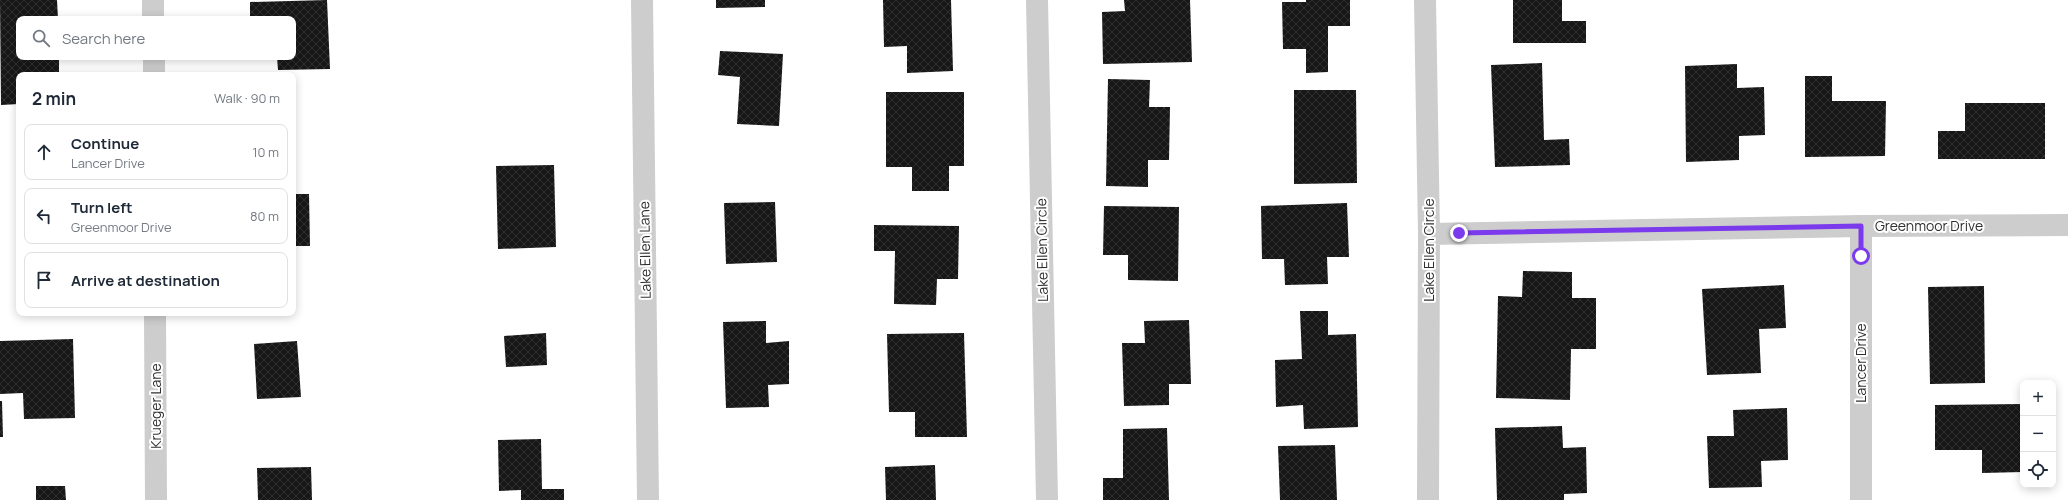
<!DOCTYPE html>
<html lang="en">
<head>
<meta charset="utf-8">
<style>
  :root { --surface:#fff; --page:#f6f6f7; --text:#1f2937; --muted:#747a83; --line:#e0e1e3 }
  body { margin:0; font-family:Manrope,sans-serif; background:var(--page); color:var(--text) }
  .controls { position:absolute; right:12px; bottom:12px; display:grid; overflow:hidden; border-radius:8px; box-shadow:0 2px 10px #0003 }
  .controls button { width:36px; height:36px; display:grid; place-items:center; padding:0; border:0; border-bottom:1px solid var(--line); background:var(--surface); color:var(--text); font:20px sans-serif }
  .stop { position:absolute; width:12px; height:12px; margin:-9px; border:3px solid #7c3aed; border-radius:50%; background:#fff }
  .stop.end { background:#7c3aed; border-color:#fff; box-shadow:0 1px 4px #0008 }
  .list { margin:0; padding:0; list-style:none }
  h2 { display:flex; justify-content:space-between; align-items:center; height:52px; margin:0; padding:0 16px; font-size:17px }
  h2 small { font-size:13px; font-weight:400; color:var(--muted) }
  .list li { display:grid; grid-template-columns:26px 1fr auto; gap:12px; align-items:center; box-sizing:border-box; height:56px; margin:0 8px 8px; padding:0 8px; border:1px solid var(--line); border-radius:8px }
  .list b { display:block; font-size:15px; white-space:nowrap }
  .list p { margin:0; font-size:13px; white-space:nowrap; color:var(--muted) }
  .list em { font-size:13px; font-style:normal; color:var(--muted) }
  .icon { flex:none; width:22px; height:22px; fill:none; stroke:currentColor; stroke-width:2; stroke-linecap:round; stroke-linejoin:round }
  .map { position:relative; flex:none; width:2068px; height:500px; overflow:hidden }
  .search { position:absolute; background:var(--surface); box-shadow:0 2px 10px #0003; left:16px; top:16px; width:280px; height:44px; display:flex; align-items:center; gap:10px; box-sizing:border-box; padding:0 14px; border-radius:8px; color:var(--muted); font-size:15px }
  .panel { position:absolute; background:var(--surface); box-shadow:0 2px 10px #0003; left:16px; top:72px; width:280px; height:244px; border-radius:8px }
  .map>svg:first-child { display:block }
</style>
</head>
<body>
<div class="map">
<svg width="2068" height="500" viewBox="0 0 2068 500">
  <defs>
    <pattern id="building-cross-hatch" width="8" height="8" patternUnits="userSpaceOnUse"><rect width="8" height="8" fill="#171717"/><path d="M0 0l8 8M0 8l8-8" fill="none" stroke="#303030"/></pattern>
  </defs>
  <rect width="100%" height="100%" fill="#fff"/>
  <path fill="url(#building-cross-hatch)" d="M0,0H57L58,19H19V57H59V75H19V104L1,105Z
    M327,0L330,69L278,70L277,57H293V19H250V2Z
    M716,0H765V7L716,8Z
    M883,0H951L953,71L907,73V46L884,47Z
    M1124,0H1190L1192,62L1103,64L1102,12L1125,11Z
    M1306,0H1350V26H1328V72L1306,73V49H1283L1282,2H1306Z
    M1513,0H1562V21H1586V43H1513Z
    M720,51L783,54L779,126L737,124L740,77L718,75Z
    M1542,63L1544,140L1569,139L1570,165L1495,167L1491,65Z
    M1737,64V88L1764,87L1765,135L1739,136V160L1686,162L1685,66Z
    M1805,76H1832V101H1886L1885,156L1805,157Z
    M1108,79L1150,80L1149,107H1170L1169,160H1148V187L1106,186Z
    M1294,90H1356L1357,183L1294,184Z
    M886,92H964V166H949V191H912V167H886Z
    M1965,103H2045V159H1938V131H1965Z
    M554,165L556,247L498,249L496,166Z
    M293,194H309L310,246H293Z
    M775,202L777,262L726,264L724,203Z
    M1347,203L1349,257H1327L1328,284L1285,285L1284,259H1262L1261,206Z
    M1104,206L1179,207L1178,281L1128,280V255H1103Z
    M874,225L959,226L958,279H937L936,305L894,304L895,251H874Z
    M1523,271L1572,272V298H1596V349H1571L1570,400L1496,398L1498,296L1522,297Z
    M1784,285L1786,328L1759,329L1761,373L1707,375L1702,289Z
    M1984,286L1985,383L1930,384L1928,287Z
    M1300,311H1328V335L1356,334L1358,427L1304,429L1303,405L1276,407L1275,360L1302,359Z
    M1189,320L1191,384H1169V405L1124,406L1122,343H1145L1144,321Z
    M766,321V343L789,341V384L768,385L769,407L726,408L723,322Z
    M546,333L547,365L506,367L504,336Z
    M964,333L967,437H915V412H889L887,334Z
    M73,339L75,418L24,419L23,393L0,394V341Z
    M297,341L301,397L257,399L254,344Z
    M0,401H2L3,437H0Z
    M2023,404V472L1982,473V450H1935V405Z
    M1787,408L1788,460L1761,461L1762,487L1709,488L1707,436H1734L1733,410Z
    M1562,426L1563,448L1586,447L1587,493L1564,494V500H1497L1495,428Z
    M1167,428L1169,500H1103V478H1123V429Z
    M541,439L542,489H564V500H521V490L499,491L498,440Z
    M1335,445L1337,500H1280L1278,446Z
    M935,465L936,500H886L885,467Z
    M311,467L312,500H258L257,468Z
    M36,486H65L66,500H36Z"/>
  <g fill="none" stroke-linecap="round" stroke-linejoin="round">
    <path stroke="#cdcdcd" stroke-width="22" d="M153,0V19
      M642,0L648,500
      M1037,0L1047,500
      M1425,0L1429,234L1428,500
      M154,57V75
      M1861,226V500
      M1429,234L1861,226L2068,225
      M155,313L156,500"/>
  </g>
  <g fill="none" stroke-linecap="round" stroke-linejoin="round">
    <path stroke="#7c3aed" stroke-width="5" d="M1459,233L1861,226V256"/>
  </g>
  <g text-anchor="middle" stroke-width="4" stroke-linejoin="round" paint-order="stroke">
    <g font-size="14" fill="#303030" stroke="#fff">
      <text x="1929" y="231">Greenmoor Drive</text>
      <text transform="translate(645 250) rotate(-91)" y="5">Lake Ellen Lane</text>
      <text transform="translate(1042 250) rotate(-91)" y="5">Lake Ellen Circle</text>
      <text transform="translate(1429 250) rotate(-90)" y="5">Lake Ellen Circle</text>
      <text transform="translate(1861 363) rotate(-90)" y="5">Lancer Drive</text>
      <text transform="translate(156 406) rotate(-90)" y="5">Krueger Lane</text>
    </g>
  </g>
</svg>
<div class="controls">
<button>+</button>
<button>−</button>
<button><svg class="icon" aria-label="locate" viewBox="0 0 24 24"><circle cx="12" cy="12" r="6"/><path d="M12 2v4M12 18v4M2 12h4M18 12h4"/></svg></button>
</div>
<div class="stop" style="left:1861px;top:256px"></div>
<div class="stop end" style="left:1459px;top:233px"></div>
<div class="search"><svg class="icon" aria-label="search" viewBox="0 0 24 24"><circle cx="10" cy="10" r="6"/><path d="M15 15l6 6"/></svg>Search here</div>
<section class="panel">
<h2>2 min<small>Walk · 90 m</small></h2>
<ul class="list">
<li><svg class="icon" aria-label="ahead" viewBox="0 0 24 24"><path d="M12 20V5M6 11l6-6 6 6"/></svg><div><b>Continue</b><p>Lancer Drive</p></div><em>10 m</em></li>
<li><svg class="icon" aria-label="left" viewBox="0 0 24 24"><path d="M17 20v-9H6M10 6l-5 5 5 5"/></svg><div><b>Turn left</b><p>Greenmoor Drive</p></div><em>80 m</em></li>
<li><svg class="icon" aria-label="arrive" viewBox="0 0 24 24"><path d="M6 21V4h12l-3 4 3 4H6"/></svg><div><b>Arrive at destination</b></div></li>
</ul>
</section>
</div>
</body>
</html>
